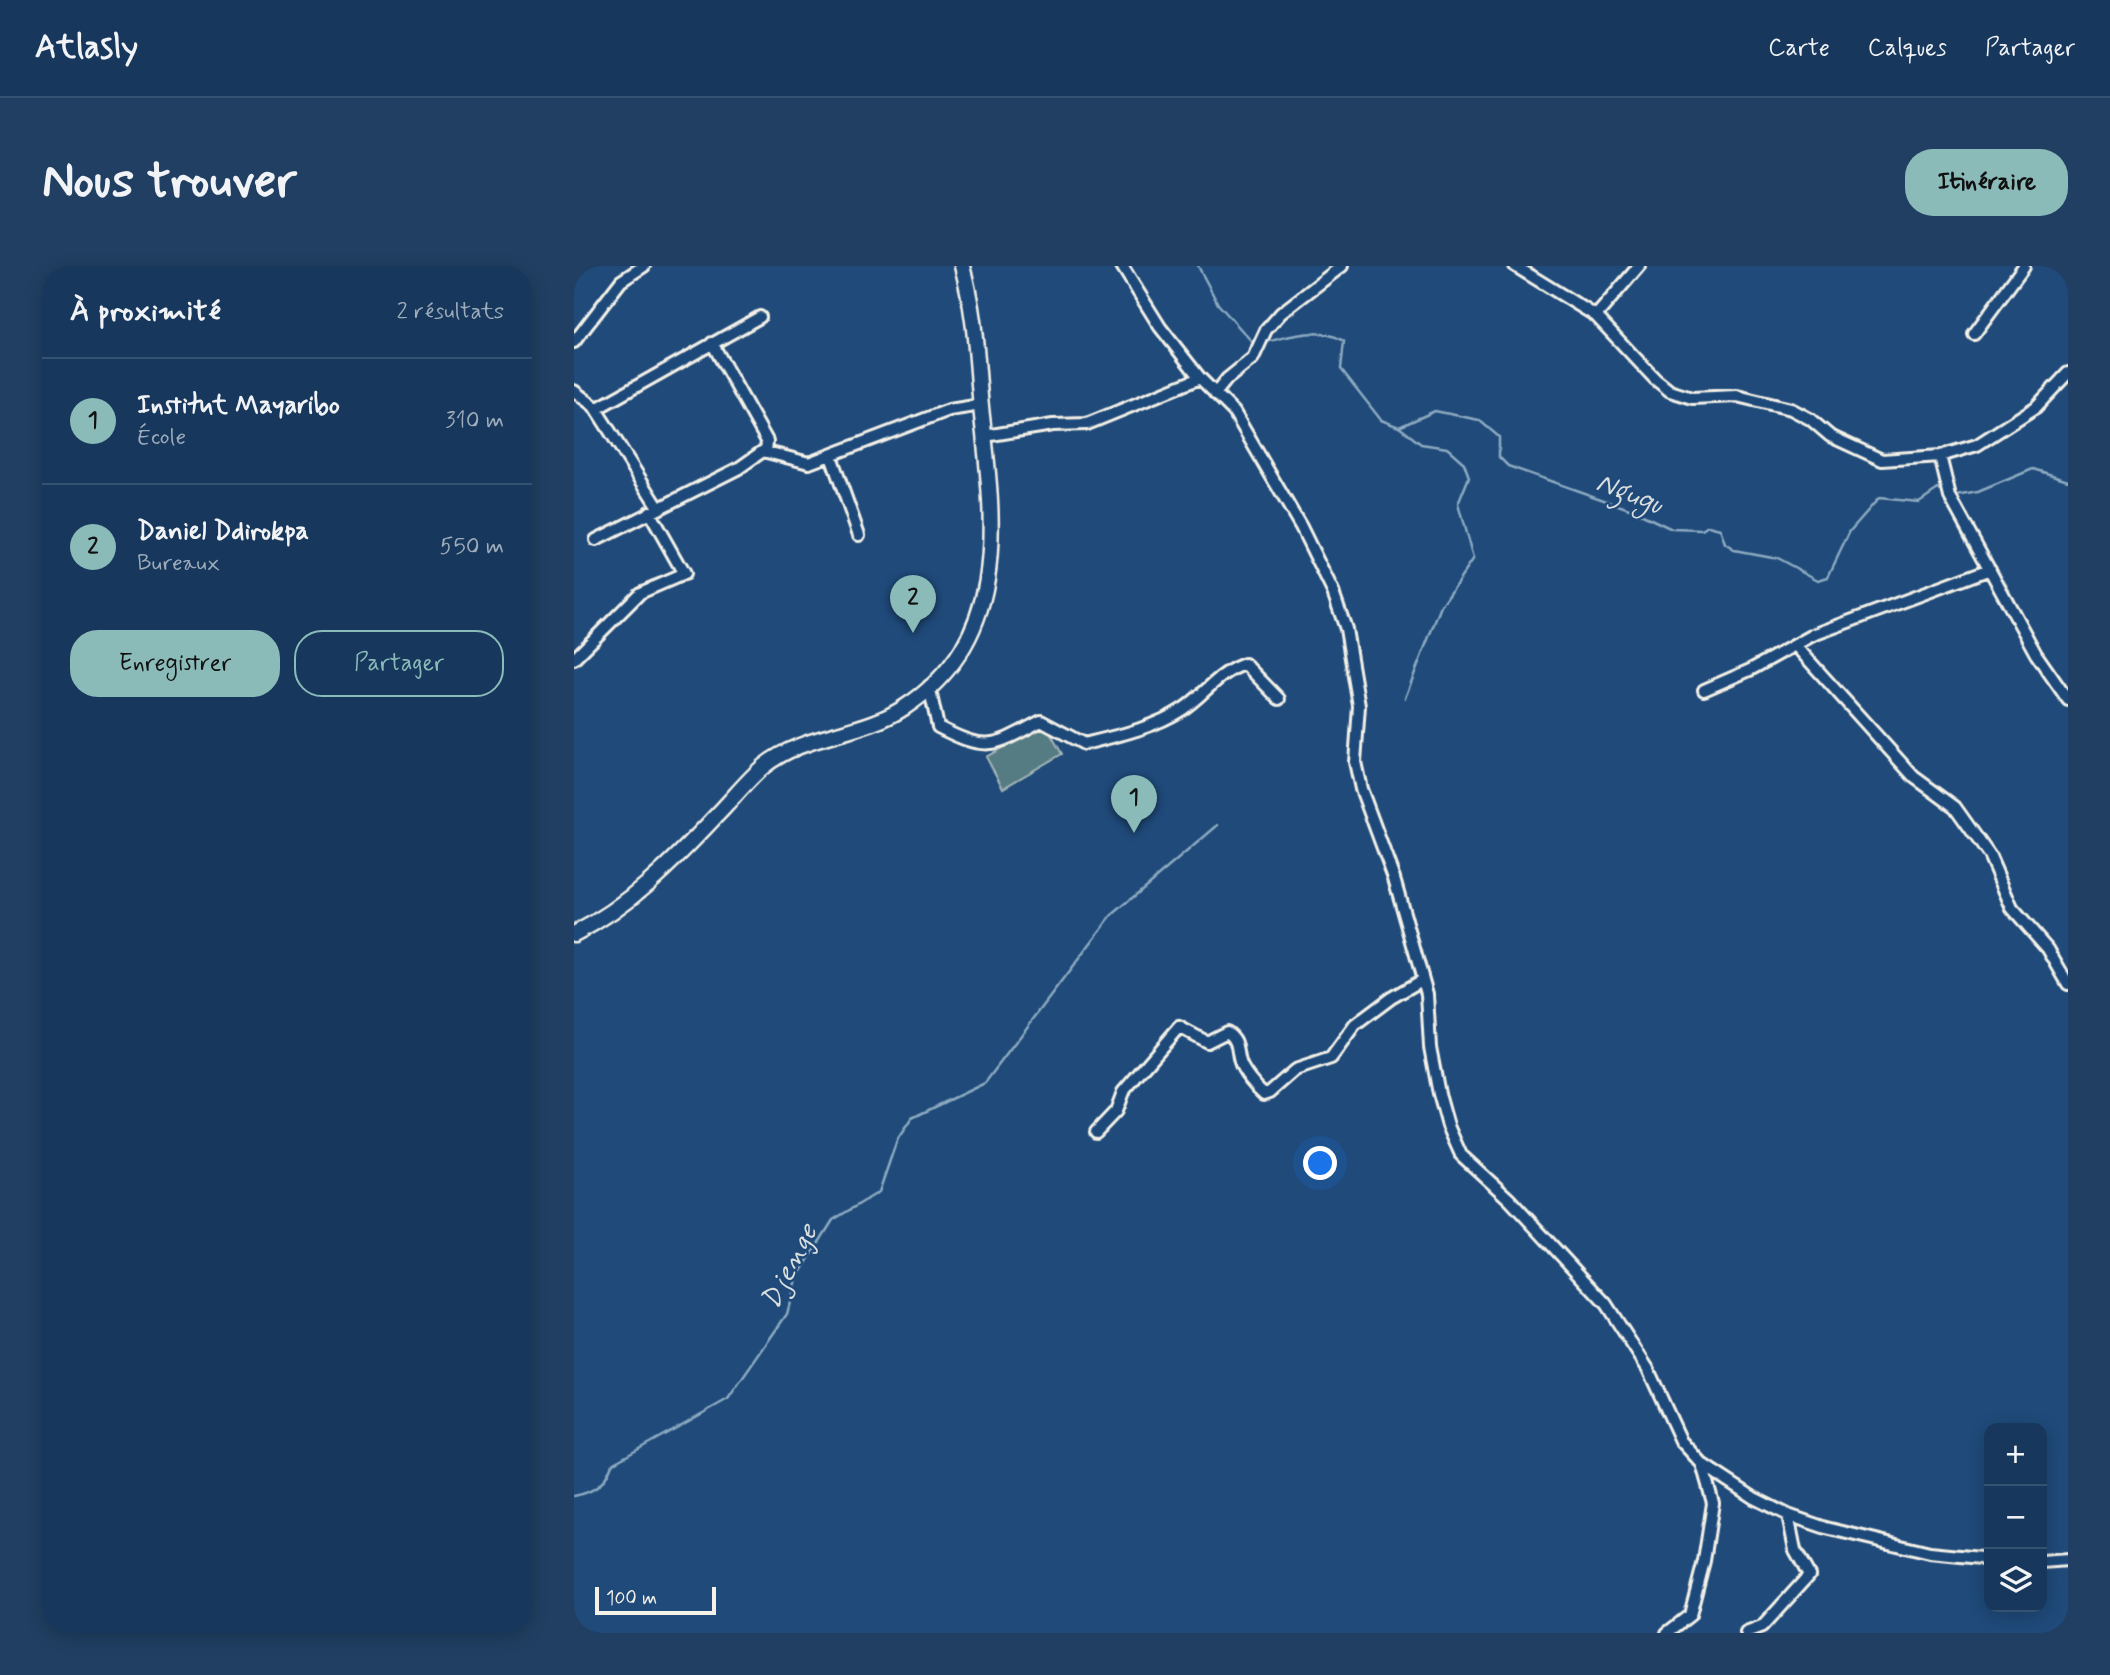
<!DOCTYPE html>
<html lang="fr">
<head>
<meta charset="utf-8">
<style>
  :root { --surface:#17385c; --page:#203f62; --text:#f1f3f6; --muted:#9eacbb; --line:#365272; --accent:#8bbbb9 }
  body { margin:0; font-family:Mynerve,sans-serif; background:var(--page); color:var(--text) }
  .controls { position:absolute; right:21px; bottom:21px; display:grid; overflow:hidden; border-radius:14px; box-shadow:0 4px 18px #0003 }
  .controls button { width:63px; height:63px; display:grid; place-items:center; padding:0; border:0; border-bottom:2px solid var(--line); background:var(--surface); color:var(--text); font:35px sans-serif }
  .scale { position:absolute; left:21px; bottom:18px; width:121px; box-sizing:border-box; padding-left:7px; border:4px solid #f4f1e8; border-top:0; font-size:19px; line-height:24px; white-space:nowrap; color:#f4f1e8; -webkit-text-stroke:5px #1f4a7a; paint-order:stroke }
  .you { position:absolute; left:747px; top:898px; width:24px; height:24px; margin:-18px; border:5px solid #fff; border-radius:50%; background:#1a73e8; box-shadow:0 0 0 10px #1a73e833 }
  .badge { display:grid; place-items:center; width:46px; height:46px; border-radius:50%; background:var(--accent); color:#111; font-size:23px; font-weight:700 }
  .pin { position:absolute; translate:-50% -58px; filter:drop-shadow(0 2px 4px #0008) }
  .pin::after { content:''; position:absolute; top:37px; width:24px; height:21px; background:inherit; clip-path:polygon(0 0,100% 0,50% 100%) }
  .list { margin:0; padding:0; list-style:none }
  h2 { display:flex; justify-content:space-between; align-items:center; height:91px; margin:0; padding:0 28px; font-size:30px }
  h2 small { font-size:23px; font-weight:400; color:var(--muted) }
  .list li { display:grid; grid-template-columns:46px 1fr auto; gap:21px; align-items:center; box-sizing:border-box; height:126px; padding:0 28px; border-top:2px solid var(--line) }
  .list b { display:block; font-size:26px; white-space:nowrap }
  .list p { margin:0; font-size:23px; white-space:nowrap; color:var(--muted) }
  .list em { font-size:23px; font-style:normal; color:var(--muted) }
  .actions { display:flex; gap:14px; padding:21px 28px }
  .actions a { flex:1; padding:16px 0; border:2px solid var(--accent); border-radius:28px; text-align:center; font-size:24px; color:var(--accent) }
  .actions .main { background:var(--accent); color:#111 }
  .icon { flex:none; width:38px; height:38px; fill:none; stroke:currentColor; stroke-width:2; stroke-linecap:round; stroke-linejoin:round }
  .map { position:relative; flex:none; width:1494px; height:1367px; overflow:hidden; border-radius:28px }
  header { display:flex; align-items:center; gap:42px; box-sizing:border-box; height:98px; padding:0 35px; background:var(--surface); border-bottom:2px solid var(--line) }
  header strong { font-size:33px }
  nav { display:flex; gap:38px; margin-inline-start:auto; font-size:24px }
  .intro { display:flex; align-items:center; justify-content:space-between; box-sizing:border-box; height:168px; padding:0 42px }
  h1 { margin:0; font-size:49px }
  .button { padding:18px 32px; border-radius:28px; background:var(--accent); color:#111; font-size:24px; font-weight:700 }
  main { display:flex; gap:42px; padding:0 42px }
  aside { flex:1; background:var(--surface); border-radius:28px; box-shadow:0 4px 18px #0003 }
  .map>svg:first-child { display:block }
</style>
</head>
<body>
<header>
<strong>Atlasly</strong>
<nav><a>Carte</a><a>Calques</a><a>Partager</a></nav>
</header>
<div class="intro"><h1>Nous trouver</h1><a class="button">Itinéraire</a></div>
<main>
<aside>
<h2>À proximité<small>2 résultats</small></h2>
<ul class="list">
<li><span class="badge">1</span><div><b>Institut Mayaribo</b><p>École</p></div><em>310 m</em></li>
<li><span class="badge">2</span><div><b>Daniel Ddirokpa</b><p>Bureaux</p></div><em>550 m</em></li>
</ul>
<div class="actions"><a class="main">Enregistrer</a><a>Partager</a></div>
</aside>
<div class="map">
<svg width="1494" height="1367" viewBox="0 0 1494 1367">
  <rect width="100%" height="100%" fill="#1f4a7a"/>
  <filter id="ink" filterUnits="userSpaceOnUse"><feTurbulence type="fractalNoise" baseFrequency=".0143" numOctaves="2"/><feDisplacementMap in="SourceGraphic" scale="14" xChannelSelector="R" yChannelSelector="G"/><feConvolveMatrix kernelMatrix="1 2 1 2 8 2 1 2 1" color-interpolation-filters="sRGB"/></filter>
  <g filter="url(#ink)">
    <path fill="#547c83" stroke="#a4b6b6" stroke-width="2" d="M471,458L488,488L429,522L412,491Z"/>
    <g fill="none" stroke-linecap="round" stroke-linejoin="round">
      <path stroke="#8daac0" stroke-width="2.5" d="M624,0L644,38L680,78
        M689,77C715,70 746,60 770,75L767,103L807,154L825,161L847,178L873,182L890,197L895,211L884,238L899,293L867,340L831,432
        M825,161L861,145L905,154L925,171V191L934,200L1058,244L1098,263L1128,264L1134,260L1146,263L1151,278L1160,284L1203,292L1244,314L1254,311L1276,265L1305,232L1345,236L1364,223L1372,229
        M1378,231L1404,226L1459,203L1494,214
        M0,1230C21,1226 31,1218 38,1198L154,1133L213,1048L222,1013L259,954L305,926L323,874L338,852L411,817L537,650L644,559"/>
      <defs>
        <path id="minor" d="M548,0L586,61L626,112L660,146L727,261L759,326L772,363L785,440L781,496L787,523L820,612L853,728L856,781L865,828L874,860L887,889L935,933L1032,1038L1074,1103L1107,1175L1128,1198L1180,1232L1214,1249L1252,1262L1356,1287L1407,1292L1415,1296
          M941,0L1022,50L1081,113L1096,125L1118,132L1163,130L1217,143L1236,153L1256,170L1308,194L1366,190L1403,179L1462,141L1494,107
          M1022,50L1065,0
          M1400,68L1450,0
          M0,76L47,15L70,0
          M138,77L193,175L192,186
          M0,125L20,140L84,241
          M641,128L653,113L679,92L692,64L707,47L768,0
          M22,143L186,51
          M411,170L479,159L513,158L626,112
          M257,190L285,269
          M1366,190L1376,231L1462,388L1494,434
          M22,274L165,202L189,185L235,197L375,144L407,139
          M1221,379L1340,511L1381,541L1415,589L1438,642L1474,683L1494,718
          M0,393L66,327L110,308L75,246
          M355,420L364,461C414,487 420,480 467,455L510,478C543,470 580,462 609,443C631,428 645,406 671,398L705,433
          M1130,424L1176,404L1239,369L1416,303
          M522,866L542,845L549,826L605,761L633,776L653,766C666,775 662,783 666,796C669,806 682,821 690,828L696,826L721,804L757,792L781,759L817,732L848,714
          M1468,1296L1494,1294
          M1093,1367L1116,1349L1130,1295L1139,1237L1128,1198
          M1172,1367L1188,1361L1235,1309L1221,1284L1214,1249"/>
        <path id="major" d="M0,668C56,640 100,595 142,550C158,534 173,514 190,500C231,467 288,470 331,441C439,370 419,251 407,141C402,90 402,51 388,0"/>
      </defs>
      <use href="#minor" stroke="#f4f1e8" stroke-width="16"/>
      <use href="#major" stroke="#f4f1e8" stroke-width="19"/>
      <use href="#minor" stroke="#1f4a7a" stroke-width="10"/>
      <use href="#major" stroke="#1f4a7a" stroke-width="14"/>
    </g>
  </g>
  <g text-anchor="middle" stroke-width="5" stroke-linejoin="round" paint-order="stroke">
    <g font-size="28" font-style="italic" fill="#dadfde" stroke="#1f4a7a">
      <text transform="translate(1056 226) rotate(21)" y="10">Ngugu</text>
      <text transform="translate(214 1000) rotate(-63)" y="10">Djenge</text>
    </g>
  </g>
</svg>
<div class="controls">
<button>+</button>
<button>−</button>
<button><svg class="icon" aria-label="layers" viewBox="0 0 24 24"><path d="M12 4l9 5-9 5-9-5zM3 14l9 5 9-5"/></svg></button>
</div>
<div class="scale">100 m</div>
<div class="you"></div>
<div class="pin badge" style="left:560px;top:567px">1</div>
<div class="pin badge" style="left:339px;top:367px">2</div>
</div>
</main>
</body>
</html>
